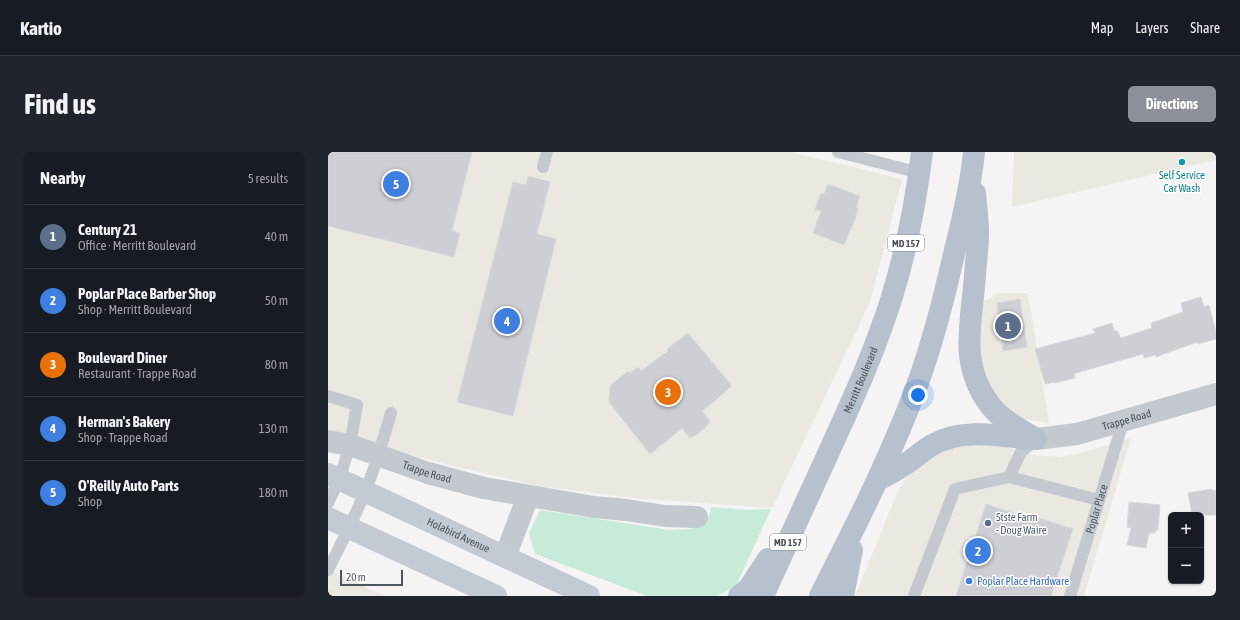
<!DOCTYPE html>
<html lang="en">
<head>
<meta charset="utf-8">
<style>
  :root { --surface:#171b24; --page:#20242c; --text:#f1f3f6; --muted:#9ea1a6; --line:#363941; --accent:#8c9099 }
  body { margin:0; font-family:"Asap Condensed",sans-serif; background:var(--page); color:var(--text) }
  .controls { position:absolute; right:12px; bottom:12px; display:grid; overflow:hidden; border-radius:6px; box-shadow:0 1px 3px #0004 }
  .controls button { width:36px; height:36px; display:grid; place-items:center; padding:0; border:0; border-bottom:1px solid var(--line); background:var(--surface); color:var(--text); font:20px sans-serif }
  .scale { position:absolute; left:12px; bottom:10px; width:63px; box-sizing:border-box; padding-left:4px; border:2px solid #4d545e; border-top:0; font-size:11px; line-height:14px; white-space:nowrap; color:#4d545e; -webkit-text-stroke:3px #fff; paint-order:stroke }
  .you { position:absolute; left:590px; top:243px; width:14px; height:14px; margin:-10px; border:3px solid #fff; border-radius:50%; background:#1a73e8; box-shadow:0 0 0 6px #1a73e833 }
  .badge { display:grid; place-items:center; width:26px; height:26px; border-radius:50%; background:var(--accent); color:#fff; font-size:13px; font-weight:700 }
  .pin { position:absolute; translate:-50% -50%; border:2px solid #fff; box-shadow:0 1px 4px #0006 }
  .list { margin:0; padding:0; list-style:none }
  h2 { display:flex; justify-content:space-between; align-items:center; height:52px; margin:0; padding:0 16px; font-size:17px }
  h2 small { font-size:13px; font-weight:400; color:var(--muted) }
  .list li { display:grid; grid-template-columns:26px 1fr auto; gap:12px; align-items:center; box-sizing:border-box; height:64px; padding:0 16px; border-top:1px solid var(--line) }
  .list b { display:block; font-size:15px; white-space:nowrap }
  .list p { margin:0; font-size:13px; white-space:nowrap; color:var(--muted) }
  .list em { font-size:13px; font-style:normal; color:var(--muted) }
  .map { position:relative; flex:none; width:888px; height:444px; overflow:hidden; border-radius:6px }
  header { display:flex; align-items:center; gap:24px; box-sizing:border-box; height:56px; padding:0 20px; background:var(--surface); border-bottom:1px solid var(--line) }
  header strong { font-size:19px }
  nav { display:flex; gap:22px; margin-inline-start:auto; font-size:14px }
  .intro { display:flex; align-items:center; justify-content:space-between; box-sizing:border-box; height:96px; padding:0 24px }
  h1 { margin:0; font-size:28px }
  .button { padding:10px 18px; border-radius:6px; background:var(--accent); color:#fff; font-size:14px; font-weight:700 }
  main { display:flex; gap:24px; padding:0 24px }
  aside { flex:1; background:var(--surface); border-radius:6px; box-shadow:0 1px 3px #0004 }
  .map>svg:first-child { display:block }
</style>
</head>
<body>
<header>
<strong>Kartio</strong>
<nav><a>Map</a><a>Layers</a><a>Share</a></nav>
</header>
<div class="intro"><h1>Find us</h1><a class="button">Directions</a></div>
<main>
<aside>
<h2>Nearby<small>5 results</small></h2>
<ul class="list">
<li><span class="badge" style="background:#5c6f8a">1</span><div><b>Century 21</b><p>Office · Merritt Boulevard</p></div><em>40 m</em></li>
<li><span class="badge" style="background:#3f7fe0">2</span><div><b>Poplar Place Barber Shop</b><p>Shop · Merritt Boulevard</p></div><em>50 m</em></li>
<li><span class="badge" style="background:#e8710a">3</span><div><b>Boulevard Diner</b><p>Restaurant · Trappe Road</p></div><em>80 m</em></li>
<li><span class="badge" style="background:#3f7fe0">4</span><div><b>Herman's Bakery</b><p>Shop · Trappe Road</p></div><em>130 m</em></li>
<li><span class="badge" style="background:#3f7fe0">5</span><div><b>O'Reilly Auto Parts</b><p>Shop</p></div><em>180 m</em></li>
</ul>
</aside>
<div class="map">
<svg width="888" height="444" viewBox="0 0 888 444">
  <rect width="100%" height="100%" fill="#f5f3f3"/>
  <path fill="#eae8e1" d="M0,0H462L574,27L542,150L444,356L305,346L211,334L125,314L0,281Z
    M686,0H888V8L684,55Z
    M669,141H700L721,271L694,267L673,254L653,228L650,150L662,147Z
    M803,286L756,444H527L570,339L587,312L607,296L656,288L705,303L731,305L753,301Z
    M0,418L57,444H0Z"/>
  <path fill="#c8ebd9" d="M383,355L421,358L443,357L408,434L389,444H319L207,402L201,381L212,358L341,378L362,377L372,371L373,362L381,365Z"/>
  <path fill="#cdcfd4" stroke="#d8d9dd" d="M0,0H144L124,79L132,81L126,105L0,74Z
    M200,24L222,30L209,82L228,87L185,264L129,250L185,30L198,33Z
    M500,32L532,44L528,56H530L527,67L516,93L485,81L493,59L487,57L493,41L496,42Z
    M873,145L876,155L881,153L888,180V187L870,192L869,190L828,205V203L816,206L815,202L755,219L746,222L747,226L727,231V230L717,232L707,197L767,181L765,177L784,171L786,179H789L793,186L824,176L823,171L855,160L853,151Z
    M692,147L699,195L675,199L669,151Z
    M360,181L404,234L374,259L382,269L378,275L368,283L362,286L354,276L322,302L281,250L282,234L300,219L302,221L310,215L313,219L340,199L339,197Z
    M884,337V339L888,338V363H864L860,341Z
    M801,350L832,353L830,378H828L827,381H821L818,396L799,393L803,376L799,375Z
    M658,352L707,368L708,365L745,377L723,444H628Z"/>
  <g fill="none" stroke-linecap="round" stroke-linejoin="round">
    <g stroke="#c3c9cf" stroke-width="12">
      <path d="M510,0L592,21"/>
      <path d="M215,15L219,0"/>
      <path d="M0,244L29,253L22,293L11,328L0,351"/>
      <path d="M681,325L693,300L708,288"/>
      <path d="M0,418C13,392 26,367 37,340C48,314 55,287 63,261"/>
      <path d="M586,444L627,337L681,325L771,348"/>
      <path id="s1" d="M742,444L795,270"/>
    </g>
    <g stroke="#c3c9cf" stroke-width="22">
      <path id="s2" d="M0,289L22,293L100,321L156,336L266,355L298,358L337,364L369,365"/>
      <path d="M177,405L200,344"/>
    </g>
    <path stroke="#c3c9cf" stroke-width="22" id="s3" d="M708,287L749,282L888,242"/>
    <g stroke="#c3cad3" stroke-width="22">
      <path id="s4" d="M0,322L261,444"/>
      <path d="M0,366L168,444"/>
    </g>
    <g stroke="#b7c0cd" stroke-width="22">
      <path d="M647,41C648,54 650,67 650,80C650,94 648,109 647,123C644,170 630,211 662,253C673,268 692,277 708,287"/>
      <path d="M550,328C559,323 568,319 576,313C586,307 594,299 604,293C634,276 669,283 703,287"/>
      <path d="M411,444L421,436L440,407"/>
      <path id="s5" d="M435,444C458,394 481,343 504,293C526,245 547,198 563,148C578,100 588,49 594,0"/>
      <path d="M492,444C524,381 556,318 582,252C602,202 615,150 627,98C635,66 643,33 646,0"/>
      <path d="M515,444L524,398"/>
    </g>
  </g>
  <circle fill="#0f9aa8" stroke="#fff" stroke-width="1.5" cx="854" cy="10" r="4"/>
  <circle fill="#5c6f8a" stroke="#fff" stroke-width="1.5" cx="660" cy="371" r="4"/>
  <circle fill="#3f7fe0" stroke="#fff" stroke-width="1.5" cx="641" cy="429" r="4"/>
  <g text-anchor="middle" stroke-width="3" stroke-linejoin="round" paint-order="stroke">
    <g fill="#fff" stroke="#82878e" stroke-width="1">
      <rect x="560" y="83" width="36" height="16" rx="3"/>
      <rect x="442" y="382" width="36" height="16" rx="3"/>
    </g>
    <g font-size="10" font-weight="bold" fill="#4d545e">
      <text x="578" y="95">MD 157</text>
      <text x="460" y="394">MD 157</text>
    </g>
    <g font-size="11" fill="#0d838f" stroke="#fff">
      <text x="854" y="27">Self Service<tspan x="854" dy="13">Car Wash</tspan></text>
    </g>
    <g font-size="11" fill="#4d545e" stroke="#fff">
      <text dy="4" stroke="none"><textPath href="#s5" startOffset="237">Merritt Boulevard</textPath></text>
      <text dy="4" stroke="none"><textPath href="#s3" startOffset="93">Trappe Road</textPath></text>
      <text dy="4" stroke="none"><textPath href="#s2" startOffset="104">Trappe Road</textPath></text>
      <text dy="4" stroke="none"><textPath href="#s1" startOffset="91">Poplar Place</textPath></text>
      <text dy="4" stroke="none"><textPath href="#s4" startOffset="144">Holabird Avenue</textPath></text>
    </g>
    <g font-size="11" fill="#4e5e75" stroke="#fff" text-anchor="start">
      <text x="668" y="369">Stste Farm<tspan x="668" dy="13">- Doug Waire</tspan></text>
    </g>
    <g font-size="11" fill="#366cbe" stroke="#fff" text-anchor="start">
      <text x="649" y="433">Poplar Place Hardware</text>
    </g>
  </g>
</svg>
<div class="controls">
<button>+</button>
<button>−</button>
</div>
<div class="scale">20 m</div>
<div class="you"></div>
<div class="pin badge" style="left:680px;top:174px;background:#5c6f8a">1</div>
<div class="pin badge" style="left:650px;top:399px;background:#3f7fe0">2</div>
<div class="pin badge" style="left:340px;top:240px;background:#e8710a">3</div>
<div class="pin badge" style="left:179px;top:169px;background:#3f7fe0">4</div>
<div class="pin badge" style="left:68px;top:32px;background:#3f7fe0">5</div>
</div>
</main>
</body>
</html>
